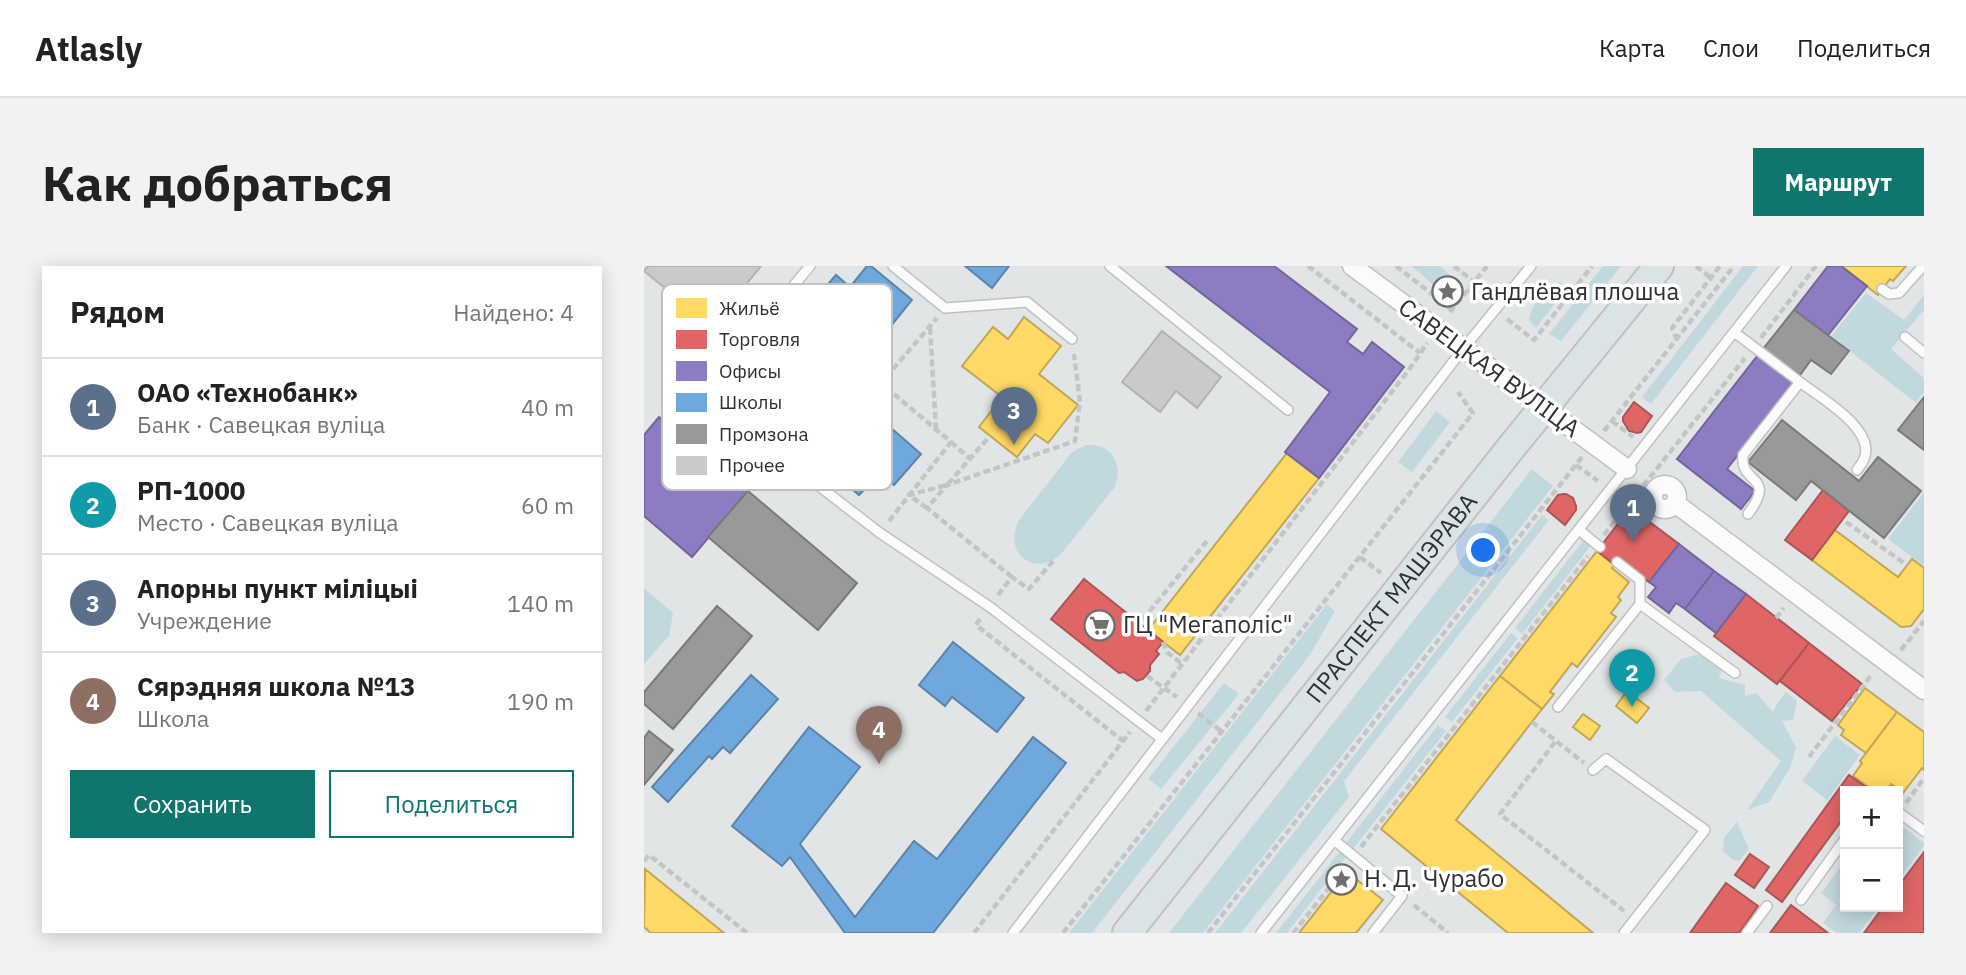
<!DOCTYPE html>
<html lang="ru">
<head>
<meta charset="utf-8">
<style>
  :root { --surface:#fff; --page:#f2f2f2; --text:#222; --muted:#767676; --line:#e0e0e0; --accent:#0f766e }
  body { margin:0; font-family:"IBM Plex Sans",sans-serif; background:var(--page); color:var(--text) }
  .controls { position:absolute; right:21px; bottom:21px; display:grid; overflow:hidden; border-radius:0px; box-shadow:0 4px 18px #0003 }
  .controls button { width:63px; height:63px; display:grid; place-items:center; padding:0; border:0; border-bottom:2px solid var(--line); background:var(--surface); color:var(--text); font:35px sans-serif }
  .you { position:absolute; left:840px; top:285px; width:24px; height:24px; margin:-18px; border:5px solid #fff; border-radius:50%; background:#1a73e8; box-shadow:0 0 0 10px #1a73e833 }
  .badge { display:grid; place-items:center; width:46px; height:46px; border-radius:50%; background:var(--accent); color:#fff; font-size:23px; font-weight:700 }
  .pin { position:absolute; translate:-50% -58px; filter:drop-shadow(0 2px 4px #0008) }
  .pin::after { content:''; position:absolute; top:37px; width:24px; height:21px; background:inherit; clip-path:polygon(0 0,100% 0,50% 100%) }
  .list { margin:0; padding:0; list-style:none }
  h2 { display:flex; justify-content:space-between; align-items:center; height:91px; margin:0; padding:0 28px; font-size:30px }
  h2 small { font-size:23px; font-weight:400; color:var(--muted) }
  .list li { display:grid; grid-template-columns:46px 1fr auto; gap:21px; align-items:center; box-sizing:border-box; height:98px; padding:0 28px; border-top:2px solid var(--line) }
  .list b { display:block; font-size:26px; white-space:nowrap }
  .list p { margin:0; font-size:23px; white-space:nowrap; color:var(--muted) }
  .list em { font-size:23px; font-style:normal; color:var(--muted) }
  .actions { display:flex; gap:14px; padding:21px 28px }
  .actions a { flex:1; padding:16px 0; border:2px solid var(--accent); border-radius:0px; text-align:center; font-size:24px; color:var(--accent) }
  .actions .main { background:var(--accent); color:#fff }
  .map { position:relative; flex:none; width:1280px; height:667px; overflow:hidden; border-radius:0px }
  header { display:flex; align-items:center; gap:42px; box-sizing:border-box; height:98px; padding:0 35px; background:var(--surface); border-bottom:2px solid var(--line) }
  header strong { font-size:33px }
  nav { display:flex; gap:38px; margin-inline-start:auto; font-size:24px }
  .intro { display:flex; align-items:center; justify-content:space-between; box-sizing:border-box; height:168px; padding:0 42px }
  h1 { margin:0; font-size:49px }
  .button { padding:18px 32px; border-radius:0px; background:var(--accent); color:#fff; font-size:24px; font-weight:700 }
  main { display:flex; gap:42px; padding:0 42px }
  aside { flex:1; background:var(--surface); border-radius:0px; box-shadow:0 4px 18px #0003 }
  .map>svg:first-child { display:block }
</style>
</head>
<body>
<header>
<strong>Atlasly</strong>
<nav><a>Карта</a><a>Слои</a><a>Поделиться</a></nav>
</header>
<div class="intro"><h1>Как добраться</h1><a class="button">Маршрут</a></div>
<main>
<aside>
<h2>Рядом<small>Найдено: 4</small></h2>
<ul class="list">
<li><span class="badge" style="background:#5c6f8a">1</span><div><b>ОАО «Технобанк»</b><p>Банк · Савецкая вуліца</p></div><em>40 m</em></li>
<li><span class="badge" style="background:#0f9aa8">2</span><div><b>РП-1000</b><p>Место · Савецкая вуліца</p></div><em>60 m</em></li>
<li><span class="badge" style="background:#5c6f8a">3</span><div><b>Апорны пункт міліцыі</b><p>Учреждение</p></div><em>140 m</em></li>
<li><span class="badge" style="background:#8d6e63">4</span><div><b>Сярэдняя школа №13</b><p>Школа</p></div><em>190 m</em></li>
</ul>
<div class="actions"><a class="main">Сохранить</a><a>Поделиться</a></div>
</aside>
<div class="map">
<svg width="1280" height="667" viewBox="0 0 1280 667">
  <rect width="100%" height="100%" fill="#e2e5e6"/>
  <path fill="#c2d8df" d="M767,0H796L815,17L804,31Z
    M959,0H977L917,75L905,68Z
    M1099,0H1114L1007,138L998,131Z
    M916,16L922,23L892,62L885,54C888,36 900,24 916,16Z
    M1222,27L1260,54L1280,29V44L1247,83L1280,112V126L1272,137L1187,70Z
    M792,145L806,156L768,206L754,196Z
    M442,179H451L460,182L468,188L472,196L474,205L473,215L470,222L417,288C390,313 358,286 375,254L428,186Z
    M888,203L909,220L559,667H525Z
    M1280,226V300L1244,273Z
    M898,249L905,254L700,515L705,531L597,667H571Z
    M941,272L948,278L878,368L871,362Z
    M0,322L29,347L25,370L0,398Z
    M683,338L691,345L666,389L448,667H425Z
    M867,367L874,372L808,456L801,451Z
    M1063,386L1080,396L1075,412L1101,419V430L1112,427L1129,446L1134,436L1142,426L1153,435L1149,454L1138,455L1152,482L1146,502L1125,536L1103,544L1137,495L1057,425L1031,426L1020,414L1037,393Z
    M580,417L595,428L517,523L504,513Z
    M794,459L802,465L709,583L702,577Z
    M1191,470L1216,489L1183,534L1158,515Z
    M1093,556L1105,583L1095,595L1089,594L1079,585L1080,572Z
    M1254,557L1280,577V580L1254,615Z
    M696,585L703,590L643,667H632Z
    M1201,595V641H1235L1215,667H1193L1179,657L1192,639L1177,627Z"/>
  <path fill="#ffd966" stroke="#c0a756" stroke-width="2" d="M1197,0H1262L1249,15L1246,13L1234,29Z
    M380,51L417,80L395,108L434,139L404,177L391,168L373,191L335,161L358,131L318,100L349,61L364,73Z
    M643,187L675,212L536,389L504,364Z
    M1191,264L1254,311L1268,293L1280,302V343L1267,360L1257,361L1168,294Z
    M953,285L970,299L968,302L985,316L974,331L977,334L967,347L972,351L933,401L928,397L906,426L910,428L898,443L856,410Z
    M856,410L898,443L812,554L949,667H864L737,563Z
    M1221,422L1253,446L1222,487L1197,469L1200,464L1194,459Z
    M983,425L1005,442L993,457L972,440Z
    M1253,446L1280,466V504L1278,502L1259,527L1247,518L1242,525H1230L1209,510L1218,497L1216,495Z
    M939,448L956,460L946,474L929,461Z
    M1,603L80,667H7L0,661Z
    M703,606L739,634L712,667H655Z"/>
  <path fill="#e06666" stroke="#ab5656" stroke-width="2" d="M990,136L1008,150L997,166L993,167L985,165L979,155V151Z
    M1179,224L1205,245L1168,294L1141,274Z
    M919,228H922L929,232L932,240V244L921,259L903,244L914,229Z
    M991,245L1035,278L1005,316L974,293L971,299L953,285L983,246Z
    M440,313L519,376L512,385L515,388L506,399V405L499,413L493,415L480,406L475,407L407,353Z
    M1102,328L1165,377L1133,418L1070,370Z
    M1165,377L1218,418L1188,455L1136,415Z
    M1205,509L1222,521L1220,525H1201V550L1138,636L1122,624Z
    M1280,586V667H1220L1239,641H1254V621Z
    M1106,588L1125,601L1110,622L1091,609Z
    M1082,617L1114,640L1095,667H1046Z
    M1147,639L1184,667H1126Z"/>
  <path fill="#8e7cc3" stroke="#716698" stroke-width="2" d="M522,0H630L713,63L703,76L719,88L728,76L760,101L675,212L641,186L686,126Z
    M1184,0H1197L1223,20L1184,69L1150,44Z
    M1114,89L1150,117L1083,203L1111,225L1097,243L1033,193Z
    M15,151L104,225L48,291L0,250V169Z
    M1035,278L1070,305L1041,343L1032,337L1025,347L1004,331L1012,321L1005,316Z
    M1070,305L1102,328L1072,367L1041,343Z"/>
  <path fill="#6fa8dc" stroke="#5c84a9" stroke-width="2" d="M223,0H227L268,34L217,97L223,141L277,188L250,219L236,207L215,229L124,151L131,141L124,136L108,138L104,115L122,112L128,105L117,95L192,9L206,21Z
    M321,0H365L348,22Z
    M309,376L380,432L353,466L308,431L301,440L275,419Z
    M107,409L134,433L86,487L79,481L68,493L65,490L24,536L8,521Z
    M165,461L216,501L156,578L211,651L270,575L293,593L389,471L422,497L289,667H201L146,591L138,600L88,560Z"/>
  <path fill="#999" stroke="#797a7a" stroke-width="2" d="M1150,44L1205,85L1187,108L1167,94L1156,109L1119,83Z
    M1280,131V184L1254,164Z
    M1138,154L1215,215L1234,191L1277,225L1240,272L1167,215L1152,234L1104,196Z
    M104,225L213,317L174,364L64,271Z
    M73,340L108,370L29,463L0,438V426Z
    M5,465L29,484L0,519V472Z"/>
  <path fill="#cacaca" stroke="#b2b2b2" stroke-width="2" d="M4,0H117L91,32L98,37L75,66L0,5Z
    M518,65L577,111L553,142L532,125L516,146L478,116Z"/>
  <g fill="none" stroke-linecap="round" stroke-linejoin="round">
    <defs>
      <path id="lane" d="M166,0L58,130L236,267L346,341L518,473
        M249,0L301,42L383,36L428,73
        M466,0L644,144
        M1238,23L1245,28L1255,27L1279,0
        M1090,66L1156,116L1099,189C1095,219 1134,208 1104,248
        M1261,71L1280,87
        M1156,116C1175,131 1229,161 1221,190C1220,195 1216,200 1213,204
        M935,264L956,281
        M996,338L1091,407
        M914,441L996,338V314L973,296
        M949,504L962,493L1061,564L980,667
        M1254,546L1280,565
        M690,574L758,630L729,667
        M1157,634L1201,573
        M369,667L819,83L887,0
        M617,667L1142,0
        M1103,667L1123,640"/>
      <path id="street" d="M708,0L983,203
        M1009 231a12 12 0 1 1 24 0a12 12 0 1 1-24 0Z
        M1031,237L1280,424"/>
      <g id="primary">
        <path id="s1" d="M483,667L870,178L1015,0"/>
      </g>
    </defs>
    <use href="#lane" stroke="#bec1c2" stroke-width="12"/>
    <use href="#street" stroke="#bec1c2" stroke-width="21"/>
    <use href="#primary" stroke="#bfc1c2" stroke-width="32"/>
    <path stroke="#c4c6c6" stroke-width="4.5" stroke-dasharray="7 3.5" stroke-linecap="butt" d="M664,0L776,87
      M752,0L808,44
      M810,0L830,16
      M1052,0L1067,12
      M824,23L831,28
      M806,46L843,0
      M863,53L890,74L948,0
      M286,62L292,163
      M1117,72L1172,0
      M1033,74L1028,62L1076,0
      M220,118L237,117
      M968,155L989,171
      M960,165L1090,0
      M307,176L325,192
      M932,199L954,215
      M283,242L265,229L303,219L346,170
      M245,255L307,176L237,117L293,52
      M1202,256L1263,299
      M960,269L1101,92
      M716,291L737,307
      M368,311L283,242L303,219L431,175L436,136L430,88
      M354,329L368,311L385,323L410,294
      M1132,352L1140,342
      M336,353L332,359L479,475
      M504,364L500,352L563,275
      M519,376L523,386L538,398
      M1257,384L1280,355
      M503,410L533,431
      M502,445L767,101L783,77
      M554,447L578,466
      M888,456L940,497
      M911,476L856,548L980,645
      M1165,491L1228,408
      M1262,537L1280,512
      M717,581L944,290
      M0,595L5,589L103,667
      M770,639L804,667
      M330,667L486,466
      M419,667L829,147L814,126
      M564,667L938,191
      M649,667L701,602"/>
    <use href="#lane" stroke="#fbfbfb" stroke-width="9"/>
    <use href="#street" stroke="#fbfbfb" stroke-width="18"/>
    <use href="#primary" stroke="#dae3e5" stroke-width="28"/>
  </g>
  <defs>
    <symbol id="sight-ring" viewBox="-11 -11 22 22"><circle r="9.5" fill="#fff" stroke="#6d7071" stroke-width="1.5"/><path d="M0-6L1.8-2.2L6-1.7L2.9 1.2L3.7 5.4L0 3.3L-3.7 5.4L-2.9 1.2L-6-1.7L-1.8-2.2Z" fill="#6d7071"/></symbol>
    <symbol id="supermarket-ring" viewBox="-11 -11 22 22"><circle r="9.5" fill="#fff" stroke="#6d7071" stroke-width="1.5"/><path d="M-6-5.5h2.5l.6 2H6L4.5 2H-2.5L-4.4-4H-6ZM-1.5 3.2a1.3 1.3 0 1 0 .1 0ZM3 3.2a1.3 1.3 0 1 0 .1 0Z" fill="#6d7071"/></symbol>
  </defs>
  <g fill-rule="evenodd">
    <use href="#sight-ring" x="786" y="8" width="35" height="35"/>
    <use href="#supermarket-ring" x="438" y="342" width="35" height="35"/>
    <use href="#sight-ring" x="680" y="596" width="35" height="35"/>
  </g>
  <g text-anchor="middle" stroke-width="7" stroke-linejoin="round" paint-order="stroke">
    <g font-size="24" fill="#2e3132" stroke="#fff" text-anchor="start">
      <text x="827" y="34">Гандлёвая плошча</text>
      <text x="479" y="367">ГЦ "Мегаполіс"</text>
      <text x="720" y="621">Н. Д. Чурабо</text>
    </g>
    <g font-size="24" fill="#2e3132" stroke="#fff">
      <text transform="translate(845 102) rotate(36)" y="8">САВЕЦКАЯ ВУЛІЦА</text>
      <text dy="8" stroke="none"><textPath href="#s1" startOffset="427">ПРАСПЕКТ МАШЭРАВА</textPath></text>
    </g>
  </g>
  <rect x="18" y="18" width="230" height="206" rx="10" fill="#fff" stroke="#c0c1c2" stroke-width="2"/>
  <rect x="32" y="32" width="31" height="20" fill="#ffd966"/>
  <rect x="32" y="64" width="31" height="19" fill="#e06666"/>
  <rect x="32" y="95" width="31" height="20" fill="#8e7cc3"/>
  <rect x="32" y="127" width="31" height="19" fill="#6fa8dc"/>
  <rect x="32" y="158" width="31" height="20" fill="#999"/>
  <rect x="32" y="190" width="31" height="19" fill="#cacaca"/>
  <g font-size="19" fill="#2e3132">
    <text x="75" y="49">Жильё</text>
    <text x="75" y="80">Торговля</text>
    <text x="75" y="112">Офисы</text>
    <text x="75" y="143">Школы</text>
    <text x="75" y="175">Промзона</text>
    <text x="75" y="206">Прочее</text>
  </g>
</svg>
<div class="controls">
<button>+</button>
<button>−</button>
</div>
<div class="you"></div>
<div class="pin badge" style="left:989px;top:276px;background:#5c6f8a">1</div>
<div class="pin badge" style="left:988px;top:441px;background:#0f9aa8">2</div>
<div class="pin badge" style="left:370px;top:179px;background:#5c6f8a">3</div>
<div class="pin badge" style="left:235px;top:498px;background:#8d6e63">4</div>
</div>
</main>
</body>
</html>
